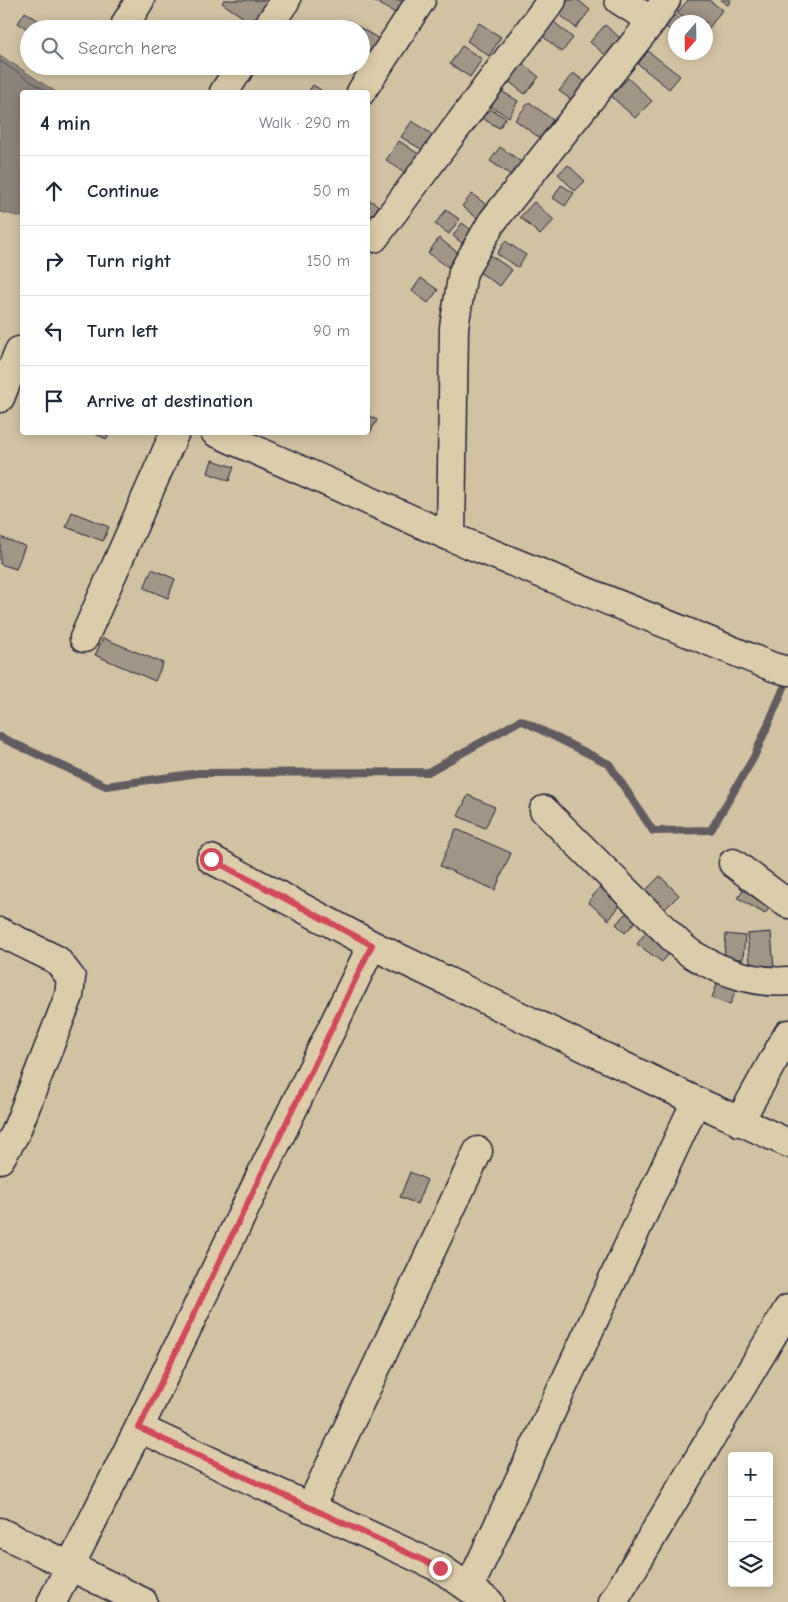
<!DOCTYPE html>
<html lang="en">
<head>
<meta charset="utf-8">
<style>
  :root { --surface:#fff; --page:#f2f2f3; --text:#1f2937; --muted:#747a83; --line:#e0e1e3 }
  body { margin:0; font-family:"Comic Neue",sans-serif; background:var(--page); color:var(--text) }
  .controls { position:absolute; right:15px; bottom:15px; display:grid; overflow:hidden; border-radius:5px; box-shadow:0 2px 12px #0003 }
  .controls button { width:45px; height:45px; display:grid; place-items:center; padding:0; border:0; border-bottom:1px solid var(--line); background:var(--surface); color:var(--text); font:25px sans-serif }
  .compass { position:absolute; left:668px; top:15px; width:45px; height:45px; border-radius:50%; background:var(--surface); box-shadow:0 2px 12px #0003; rotate:200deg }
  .stop { position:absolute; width:15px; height:15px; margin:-11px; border:4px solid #d1495b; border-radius:50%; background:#fff }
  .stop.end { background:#d1495b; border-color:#fff; box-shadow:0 1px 5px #0008 }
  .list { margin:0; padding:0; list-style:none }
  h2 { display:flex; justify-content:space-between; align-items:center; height:65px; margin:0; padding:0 20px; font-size:21px }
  h2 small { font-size:16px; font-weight:400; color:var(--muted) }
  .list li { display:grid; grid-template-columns:32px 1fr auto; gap:15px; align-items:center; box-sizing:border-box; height:70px; padding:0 20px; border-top:1px solid var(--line) }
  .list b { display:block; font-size:19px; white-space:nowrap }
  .list em { font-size:16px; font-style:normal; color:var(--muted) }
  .icon { flex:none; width:28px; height:28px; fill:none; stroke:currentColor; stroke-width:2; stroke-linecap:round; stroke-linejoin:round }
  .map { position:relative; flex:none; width:788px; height:1602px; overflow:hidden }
  .search { position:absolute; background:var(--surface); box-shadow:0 2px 12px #0003; left:20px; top:20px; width:350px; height:55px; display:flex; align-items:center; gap:12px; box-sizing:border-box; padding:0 18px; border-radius:28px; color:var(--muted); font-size:19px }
  .panel { position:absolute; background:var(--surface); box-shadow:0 2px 12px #0003; left:20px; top:90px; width:350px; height:345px; border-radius:5px }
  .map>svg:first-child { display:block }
</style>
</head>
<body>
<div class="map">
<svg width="788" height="1602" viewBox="0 0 788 1602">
  <rect width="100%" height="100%" fill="#d2c2a2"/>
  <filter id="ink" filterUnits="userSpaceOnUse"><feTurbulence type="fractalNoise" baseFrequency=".02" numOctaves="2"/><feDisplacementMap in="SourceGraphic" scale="10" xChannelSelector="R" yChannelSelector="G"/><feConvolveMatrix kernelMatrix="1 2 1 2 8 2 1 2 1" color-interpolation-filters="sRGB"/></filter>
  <g filter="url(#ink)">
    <path fill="#8c837a" stroke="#625c61" d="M0,55L56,92H22V217L0,212Z"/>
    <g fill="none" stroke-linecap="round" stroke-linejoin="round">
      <path stroke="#4c4954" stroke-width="1" d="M0,61L47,92"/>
      <path stroke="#625c61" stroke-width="8" d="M0,737L106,786L199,773L428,772L521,720L609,764L653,831L711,830L754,757L788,678"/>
    </g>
    <path fill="#a19586" stroke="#22223b" d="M224,0H273L256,26L222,3Z
      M373,0H410L400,16Z
      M568,0H578L590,10L576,28L558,13Z
      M688,0H709L722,10L706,32V22H689L677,13Z
      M720,0H731L728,5Z
      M25,12L44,24L41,29H29V30L18,23Z
      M673,14L684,22H676V34L664,26Z
      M347,20L381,40L370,57L361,52V29H341Z
      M553,21L573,38L562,52L541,35Z
      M479,23L501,37L489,56L467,41Z
      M605,25L625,42L610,59L590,42Z
      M462,46L482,59L470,77L450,64Z
      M648,51L680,76L669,89L638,64Z
      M522,63L539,77L525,94L508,81Z
      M573,73L587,83L573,101L559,91Z
      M628,78L652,101L635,118L611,96Z
      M313,85L324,92H308Z
      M498,89L518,101L509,117L488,105Z
      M529,102L553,120L540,138L515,120Z
      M488,108L506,118L499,128L482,118Z
      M412,121L436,137L426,152L401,137Z
      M399,141L423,157L410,176L386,160Z
      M500,147L523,163L514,177L490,161Z
      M568,165L585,181L575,191L558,174Z
      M561,185L574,193L565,206L553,198Z
      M472,194L492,209L482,222L462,206Z
      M368,199L379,206L370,221L368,219Z
      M534,202L554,220L540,235L520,217Z
      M446,210L459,219L449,234L435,224Z
      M462,223L477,234L467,247L453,236Z
      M439,238L458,253L448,267L428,253Z
      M505,241L526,255L518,267L497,254Z
      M490,255L512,270L500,286L479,272Z
      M421,278L438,290L428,303L412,291Z
      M368,415L377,420L370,433L368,432Z
      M90,432H109L107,439Z
      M212,460L234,467L229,481L208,473Z
      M72,512L109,527L103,541L66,527Z
      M0,537L25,546L16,569L0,564Z
      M152,569L175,579L168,598L144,588Z
      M103,638L163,663L155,681L95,655Z
      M468,795L495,807L485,828L458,816Z
      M456,829L511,853L495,890L440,866Z
      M660,876L679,895L658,916L639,897Z
      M746,884L774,900L765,914L738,898Z
      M600,887L621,904L609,920L588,902Z
      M629,911L638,919L625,933L616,924Z
      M649,928L674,947L662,962L637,944Z
      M771,932L774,970L751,972L747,934Z
      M726,934L745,936L743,959L724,958Z
      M720,975L739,982L730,1005L712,998Z
      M410,1172L427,1180L417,1204L400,1197Z"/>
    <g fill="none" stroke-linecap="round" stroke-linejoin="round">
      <defs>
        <path id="minor" d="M619,0L652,21
          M126,23L140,0
          M266,29L286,0
          M224,92L241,66
          M361,92L421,0
          M374,238L552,0
          M0,398L19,351
          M215,432L451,537L773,667L788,671
          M451,537L454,327L463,272L492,222L652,21L666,0
          M84,638L175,432
          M544,810L674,939C680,945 687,952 695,956C722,972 757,984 788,981
          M211,859L372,945L696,1101L788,1143
          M733,863L788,904
          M0,932L57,960L71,978L69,996L15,1134L0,1159
          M739,1122L788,1034
          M139,1428L440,1568L489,1602
          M310,1508L478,1151
          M0,1532L143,1602
          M469,1588L696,1101
          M52,1602L139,1428L372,945
          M613,1602L788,1309"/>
      </defs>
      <use href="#minor" stroke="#22223b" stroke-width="31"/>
      <use href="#minor" stroke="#ddcca9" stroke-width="28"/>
    </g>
  </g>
  <g fill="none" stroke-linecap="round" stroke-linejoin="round" filter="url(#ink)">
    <path stroke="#d1495b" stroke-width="6" d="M211,859L372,945L139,1428L440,1568"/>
  </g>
</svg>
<div class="controls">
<button>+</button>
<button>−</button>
<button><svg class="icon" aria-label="layers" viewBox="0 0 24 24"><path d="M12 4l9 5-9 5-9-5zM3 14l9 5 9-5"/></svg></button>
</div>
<svg class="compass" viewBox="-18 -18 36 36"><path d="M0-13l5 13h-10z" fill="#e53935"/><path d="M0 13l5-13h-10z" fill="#747a83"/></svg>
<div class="stop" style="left:211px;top:859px"></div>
<div class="stop end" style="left:440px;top:1568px"></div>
<div class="search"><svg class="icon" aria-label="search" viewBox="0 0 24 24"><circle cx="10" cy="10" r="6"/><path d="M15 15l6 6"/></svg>Search here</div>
<section class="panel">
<h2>4 min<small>Walk · 290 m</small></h2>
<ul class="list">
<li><svg class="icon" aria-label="ahead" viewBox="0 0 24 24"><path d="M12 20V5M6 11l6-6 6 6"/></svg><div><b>Continue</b></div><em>50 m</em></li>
<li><svg class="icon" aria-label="right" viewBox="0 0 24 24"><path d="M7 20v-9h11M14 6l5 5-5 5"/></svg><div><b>Turn right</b></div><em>150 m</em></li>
<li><svg class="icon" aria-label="left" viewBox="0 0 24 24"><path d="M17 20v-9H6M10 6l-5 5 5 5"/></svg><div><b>Turn left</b></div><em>90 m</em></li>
<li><svg class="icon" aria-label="arrive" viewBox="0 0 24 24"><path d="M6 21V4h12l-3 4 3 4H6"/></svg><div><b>Arrive at destination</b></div></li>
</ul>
</section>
</div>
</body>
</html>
